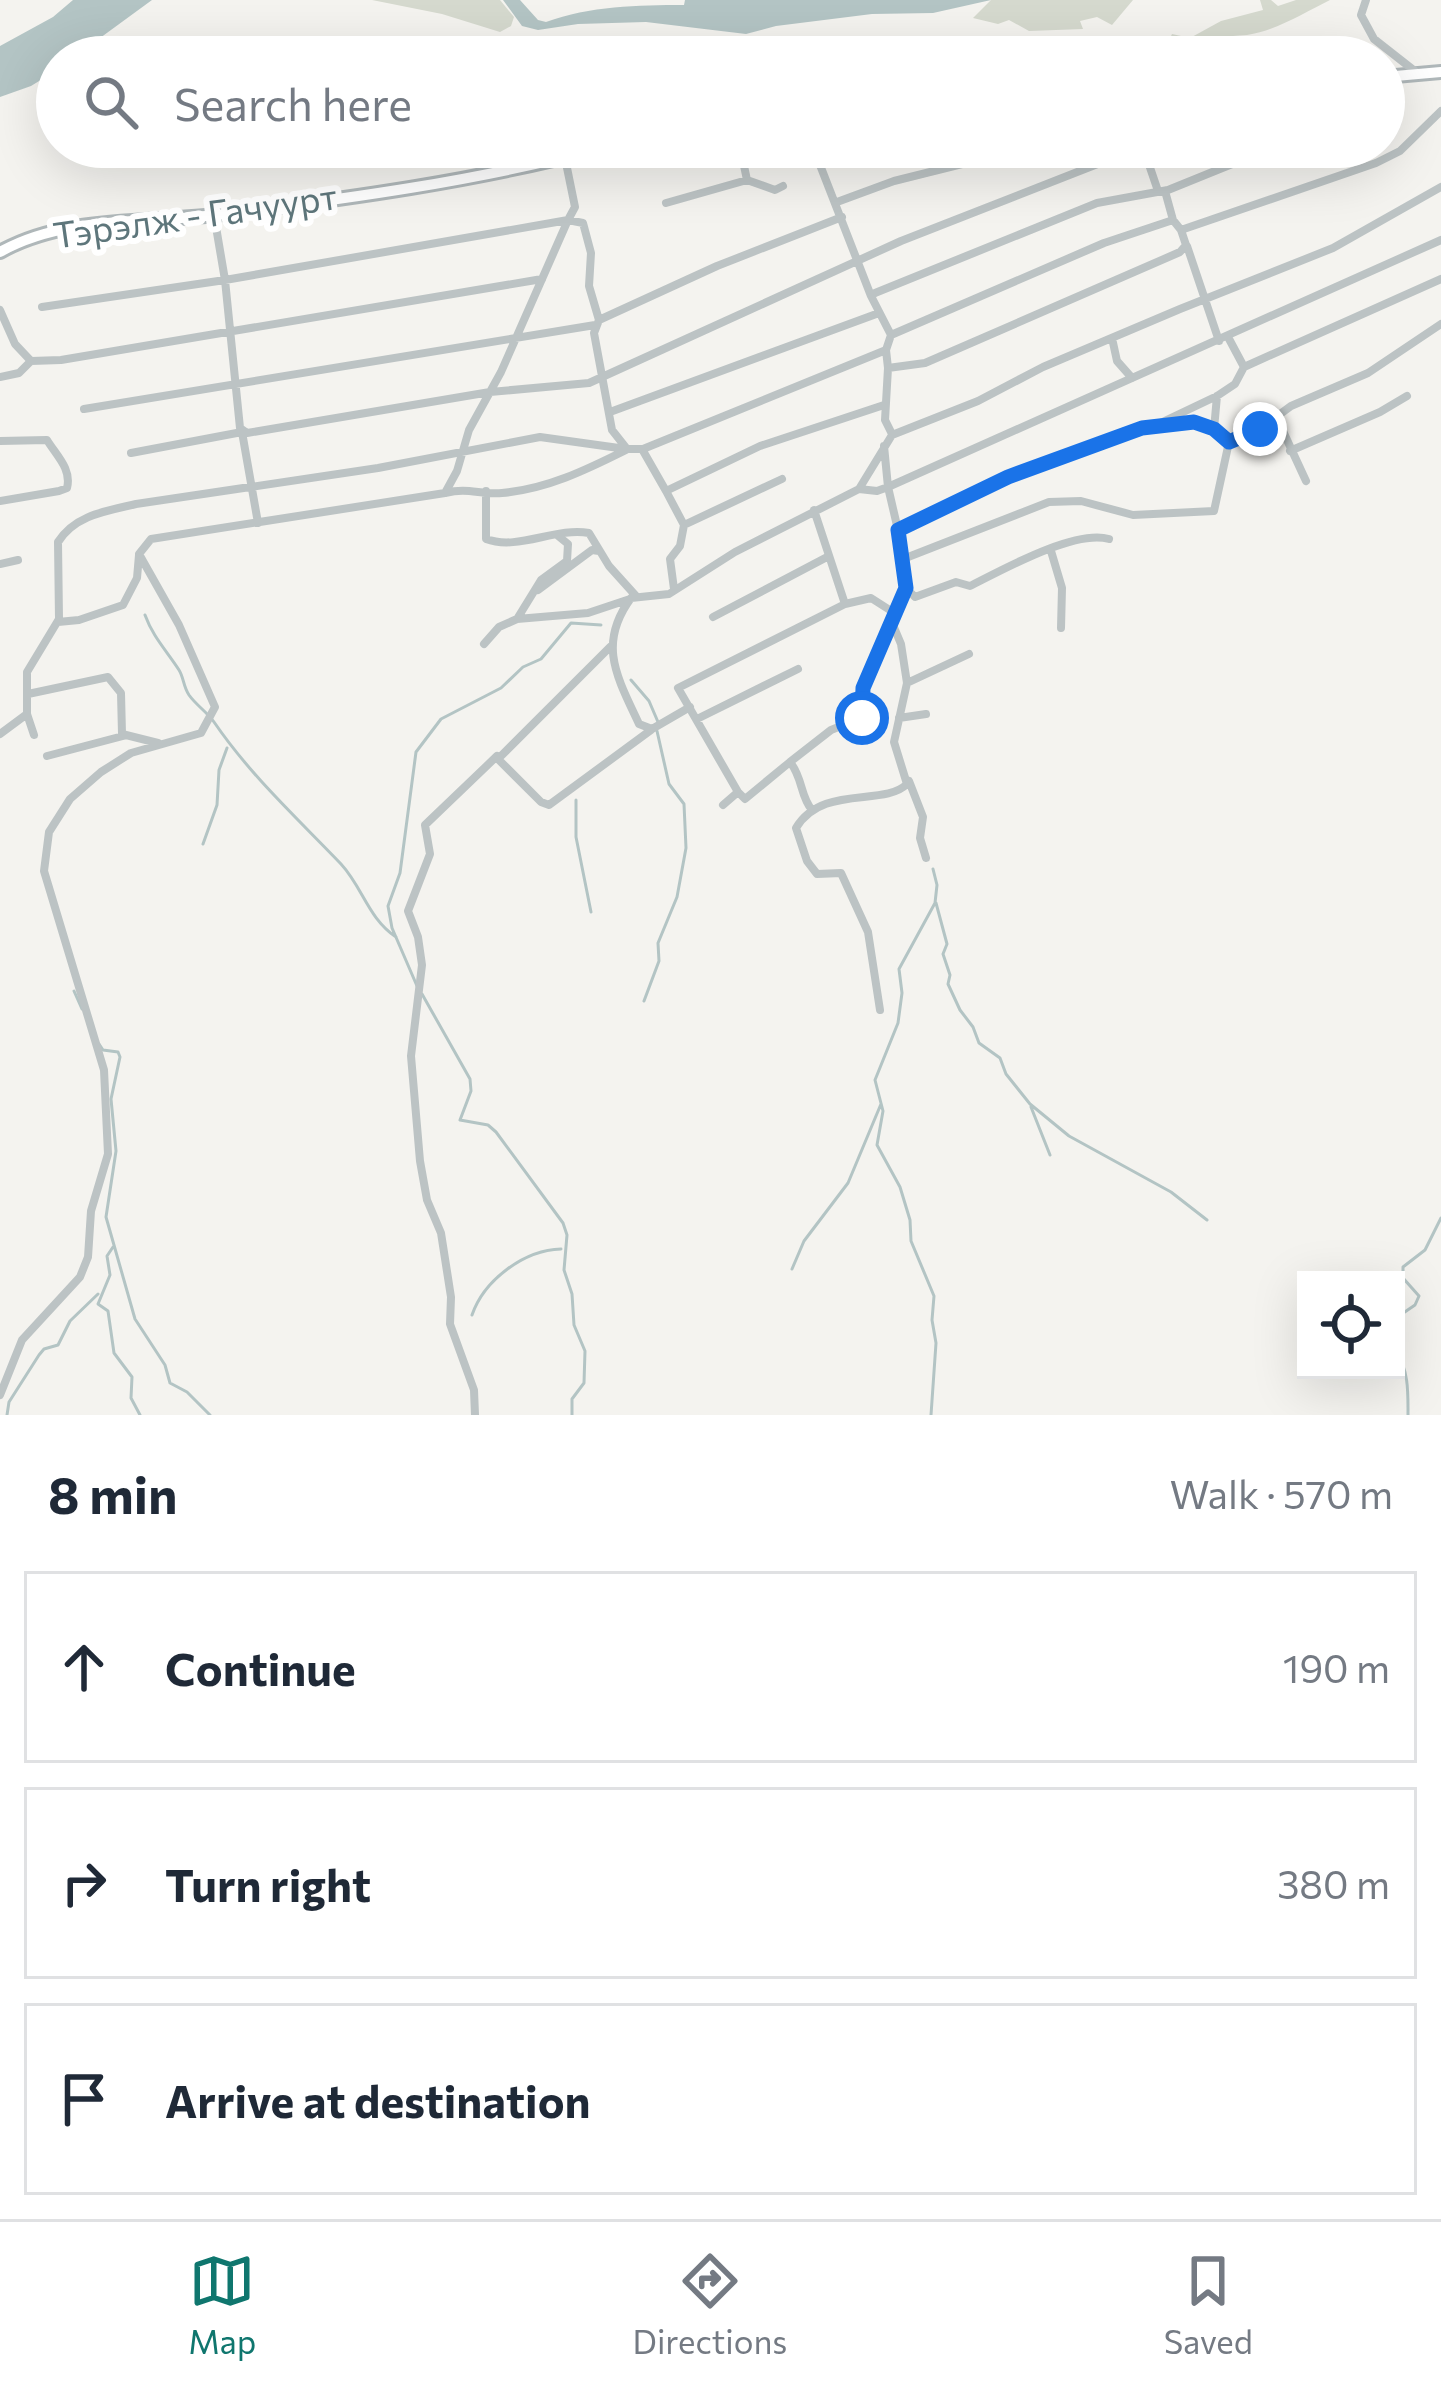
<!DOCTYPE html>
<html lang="en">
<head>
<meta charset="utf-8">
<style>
  :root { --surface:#fff; --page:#f6f6f7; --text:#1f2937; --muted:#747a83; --line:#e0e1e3; --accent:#0f766e }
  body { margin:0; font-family:Commissioner,sans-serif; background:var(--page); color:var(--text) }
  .controls { position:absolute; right:36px; bottom:36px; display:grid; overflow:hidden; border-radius:0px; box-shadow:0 12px 48px #0002 }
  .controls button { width:108px; height:108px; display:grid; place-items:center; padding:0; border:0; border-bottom:3px solid var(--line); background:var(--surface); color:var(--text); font:60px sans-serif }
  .stop { position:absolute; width:36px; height:36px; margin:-27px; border:9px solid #1a73e8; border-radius:50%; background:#fff }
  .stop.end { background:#1a73e8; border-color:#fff; box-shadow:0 3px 12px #0008 }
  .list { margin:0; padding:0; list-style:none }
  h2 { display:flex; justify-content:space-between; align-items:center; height:156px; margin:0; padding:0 48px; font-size:51px }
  h2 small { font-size:39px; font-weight:400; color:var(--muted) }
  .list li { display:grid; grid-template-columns:78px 1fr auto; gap:36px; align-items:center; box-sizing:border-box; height:192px; margin:0 24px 24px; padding:0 24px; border:3px solid var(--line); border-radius:0px }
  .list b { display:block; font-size:45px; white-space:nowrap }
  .list em { font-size:39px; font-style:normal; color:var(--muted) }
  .icon { flex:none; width:66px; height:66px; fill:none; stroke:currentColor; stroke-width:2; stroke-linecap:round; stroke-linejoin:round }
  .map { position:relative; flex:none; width:1441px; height:1415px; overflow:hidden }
  .search { position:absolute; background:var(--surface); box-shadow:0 12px 48px #0002; left:36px; right:36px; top:36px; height:132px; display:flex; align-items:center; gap:30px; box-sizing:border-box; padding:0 42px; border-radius:66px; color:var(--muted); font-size:45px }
  .sheet { height:804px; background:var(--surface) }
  nav { display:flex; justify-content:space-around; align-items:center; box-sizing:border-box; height:168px; border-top:3px solid var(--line); background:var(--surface); font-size:33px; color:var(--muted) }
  nav a { display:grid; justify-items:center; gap:6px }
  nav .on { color:var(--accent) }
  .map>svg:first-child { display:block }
</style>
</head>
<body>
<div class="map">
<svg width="1441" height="1415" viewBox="0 0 1441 1415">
  <rect width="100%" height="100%" fill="#f4f3ef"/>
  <path fill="#d5d9ce" d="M372,0H500L514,17L511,26L500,32L442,14Z
    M991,0H1133L1112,25L1097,17L1080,21L1083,29L1029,31L1009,20L998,24L973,18Z
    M1260,0H1271L1278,6L1296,0H1330C1304,13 1277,30 1247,35C1236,36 1230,35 1219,40L1214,51L1180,50L1176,57H1161L1172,34L1190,38L1221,21L1263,10Z"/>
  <path fill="#b3c4c4" d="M73,0H152L74,57H57V70L31,86L0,97V46L53,17Z
    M503,0H520L538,20L546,22C590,6 638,5 684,5L685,0H991L933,13L872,14L776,26L746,34L646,22L578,24L538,30L522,26Z"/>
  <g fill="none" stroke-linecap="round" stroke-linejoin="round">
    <path stroke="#b3c4c4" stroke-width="3" d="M145,615C153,637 166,650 179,670C184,678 183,686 189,695C196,705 207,712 214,722C251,776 296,817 341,864C363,888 368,918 396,937
      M631,680L649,701L658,722
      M576,800V837L591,912
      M203,844L217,805L219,770L227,748
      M936,903L947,944L943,954L950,975L948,984L960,1010L973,1027L979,1043L1000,1058L1006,1074L1030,1104L1069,1136L1171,1192L1207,1220
      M417,986L392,928L388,906L400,873L416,752L441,719L501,688L523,667L541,659L571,623L601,625
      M74,991L82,1009
      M422,994L470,1079L471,1091L460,1120L488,1125L496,1132L563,1223L567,1235L564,1270L572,1294L574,1325L585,1351L584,1383L572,1399V1415
      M644,1001L659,961L658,943L677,897L686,848L684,804L669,784L657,731
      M99,1044L103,1050L118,1052L120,1057L111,1099L116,1151L106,1217L135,1319L165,1365L170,1383L187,1392L210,1415
      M1031,1107L1050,1155
      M113,1247L107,1256L110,1275L98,1304L108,1311L114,1353L132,1377L131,1398L140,1415
      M792,1269L804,1241L848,1183L881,1104
      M472,1315C484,1280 524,1250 561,1249
      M1396,1318L1415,1305L1419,1296L1403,1278V1267L1425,1250L1441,1218
      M1396,1351C1409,1371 1408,1393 1408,1415
      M7,1415L9,1402L39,1355L44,1349L58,1345L70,1321L98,1294
      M931,1415L936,1343L932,1320L934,1296L911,1241L910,1220L900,1187L877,1145L883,1111L875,1080L898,1023L902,993L899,969L935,903L937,885L933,869"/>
    <defs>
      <path id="secondary" d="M1384,77L1441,72
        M0,252C63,216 146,223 216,215C345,199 479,181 605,147"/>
    </defs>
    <use href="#secondary" stroke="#afb7b9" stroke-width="16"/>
    <path stroke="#bcc3c4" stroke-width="8" d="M1366,0L1361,15L1374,39L1416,72
      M1384,93L1398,77
      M813,147L871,296
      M1143,147L1158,191
      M747,180L775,190L783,186
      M1165,191L1173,220
      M837,202L894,181L1031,147
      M666,203L747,180L740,147
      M214,215L225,280L240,428L247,433L490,392L589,383L901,241L1141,147
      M1187,246L1219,341
      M42,307L225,280L568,220L575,207L565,158
      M0,310L15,344L31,361
      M599,320L717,266L842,217
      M891,335L871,296L875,293L1097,203L1168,190L1274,147
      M1228,337L1244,367
      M1112,338L1117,361L1132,378
      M888,368L886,350L891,335L1104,243L1173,220L1181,230
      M0,377L19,373L31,361L61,360L542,279
      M84,409L595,325
      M610,412L879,313
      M1276,416L1306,481
      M1159,425C1187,421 1207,422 1229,442
      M1214,429L1217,396
      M892,434L885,420L888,368L925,363L1180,252L1186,245L1181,230L1376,163L1400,151L1441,111
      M0,441L47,440C56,455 72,469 67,488L59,491L0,501
      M643,449L886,350
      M1290,451L1380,412L1407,396
      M131,453L242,432L258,523
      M782,479L684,525L666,491L760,446L884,405
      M859,489L877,491L888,487L884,446
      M486,491V539C518,551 555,527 589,533L609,566L636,596
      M446,493C467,487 481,495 502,493C547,489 586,470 626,450
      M898,530L888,487L1441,240
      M1051,551L1062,588L1061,628
      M903,559L1049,502L1081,501L1133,515L1214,511L1229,442L1260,429L1291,406L1368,373L1441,324
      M0,564L18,560
      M906,588L915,597L956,582L970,586C1002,570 1075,529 1109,539
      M674,589L670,559L680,546L684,525
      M538,590L592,550L599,551
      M845,604L871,598L896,614
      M713,617L829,556
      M517,619L588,613L630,599
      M58,622L79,620L123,605L137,578L139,555
      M484,644L499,627L517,619L541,580L567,561L568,544L557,535
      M610,647L498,759L541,802L549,805L651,730
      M907,683L969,654
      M28,694L108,677L121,693L122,734L158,743
      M690,707L652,729L639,724C617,677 597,644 631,598L669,594L735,552L859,489L892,435L978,401L1043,367L1180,309L1333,248L1441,187
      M899,718L926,714
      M697,719L798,669
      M0,734L27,714
      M34,735L27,714V672L59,619L58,542C75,515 106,511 136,504L378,468L540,437L626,449
      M47,756L123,736
      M790,762L831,730L866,716L863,688L906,588L898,530L1008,477L1154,426L1217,396L1235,384L1244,367L1441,279
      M909,781L923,817L920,838L926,858
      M738,792L678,688L845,604L814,510
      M723,805L738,792L745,799L790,762C803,778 800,796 812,810
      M880,1010L868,932L841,873L817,874L807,861L796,828C822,784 884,807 907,784L894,742L907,683L901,644L893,625
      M0,1395L22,1340L80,1277L88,1257L91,1211L108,1154L104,1070L44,871L49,832L70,799L101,772L131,753L201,733L215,707L179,625L139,554L151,539L445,493L457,471L469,430L501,372L568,220L583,223L591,253L589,286L599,320L594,333L612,430L627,449H642L666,491
      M475,1415L474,1390L450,1324L451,1297L441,1233L427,1200L420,1161L411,1056L422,965L418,937L408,911L430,854L425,825L497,756"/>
    <use href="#secondary" stroke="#fff" stroke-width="10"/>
  </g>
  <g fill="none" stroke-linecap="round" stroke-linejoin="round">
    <path stroke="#1a73e8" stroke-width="15" d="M862,718L863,688L906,588L898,530L1008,477L1142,428L1194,422L1214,429L1229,442L1260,429"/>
  </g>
  <g text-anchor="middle" stroke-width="12" stroke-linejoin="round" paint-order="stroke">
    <g font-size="36" fill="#5e767b" stroke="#fff">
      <text transform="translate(195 216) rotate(-8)" y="13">Тэрэлж - Гачуурт</text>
    </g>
  </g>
</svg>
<div class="controls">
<button><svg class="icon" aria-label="locate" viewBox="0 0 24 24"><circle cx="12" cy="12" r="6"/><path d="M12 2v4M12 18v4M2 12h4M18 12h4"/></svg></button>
</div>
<div class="stop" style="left:862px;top:718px"></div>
<div class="stop end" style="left:1260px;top:429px"></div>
<div class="search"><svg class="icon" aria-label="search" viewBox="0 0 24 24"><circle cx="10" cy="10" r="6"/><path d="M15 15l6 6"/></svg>Search here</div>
</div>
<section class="sheet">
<h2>8 min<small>Walk · 570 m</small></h2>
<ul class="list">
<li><svg class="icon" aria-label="ahead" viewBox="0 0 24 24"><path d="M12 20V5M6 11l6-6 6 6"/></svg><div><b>Continue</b></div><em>190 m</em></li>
<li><svg class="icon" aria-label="right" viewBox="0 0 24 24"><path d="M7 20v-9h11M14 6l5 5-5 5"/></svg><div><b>Turn right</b></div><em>380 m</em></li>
<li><svg class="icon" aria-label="arrive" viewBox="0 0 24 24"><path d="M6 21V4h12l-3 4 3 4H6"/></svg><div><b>Arrive at destination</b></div></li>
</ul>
</section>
<nav>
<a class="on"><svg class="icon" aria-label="map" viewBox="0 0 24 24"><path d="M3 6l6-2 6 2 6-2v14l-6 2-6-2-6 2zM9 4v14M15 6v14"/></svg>Map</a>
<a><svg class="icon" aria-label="directions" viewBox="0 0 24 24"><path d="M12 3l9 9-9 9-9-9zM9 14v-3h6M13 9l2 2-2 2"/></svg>Directions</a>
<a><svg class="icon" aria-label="saved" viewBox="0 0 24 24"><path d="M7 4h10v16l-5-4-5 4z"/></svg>Saved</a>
</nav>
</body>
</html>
